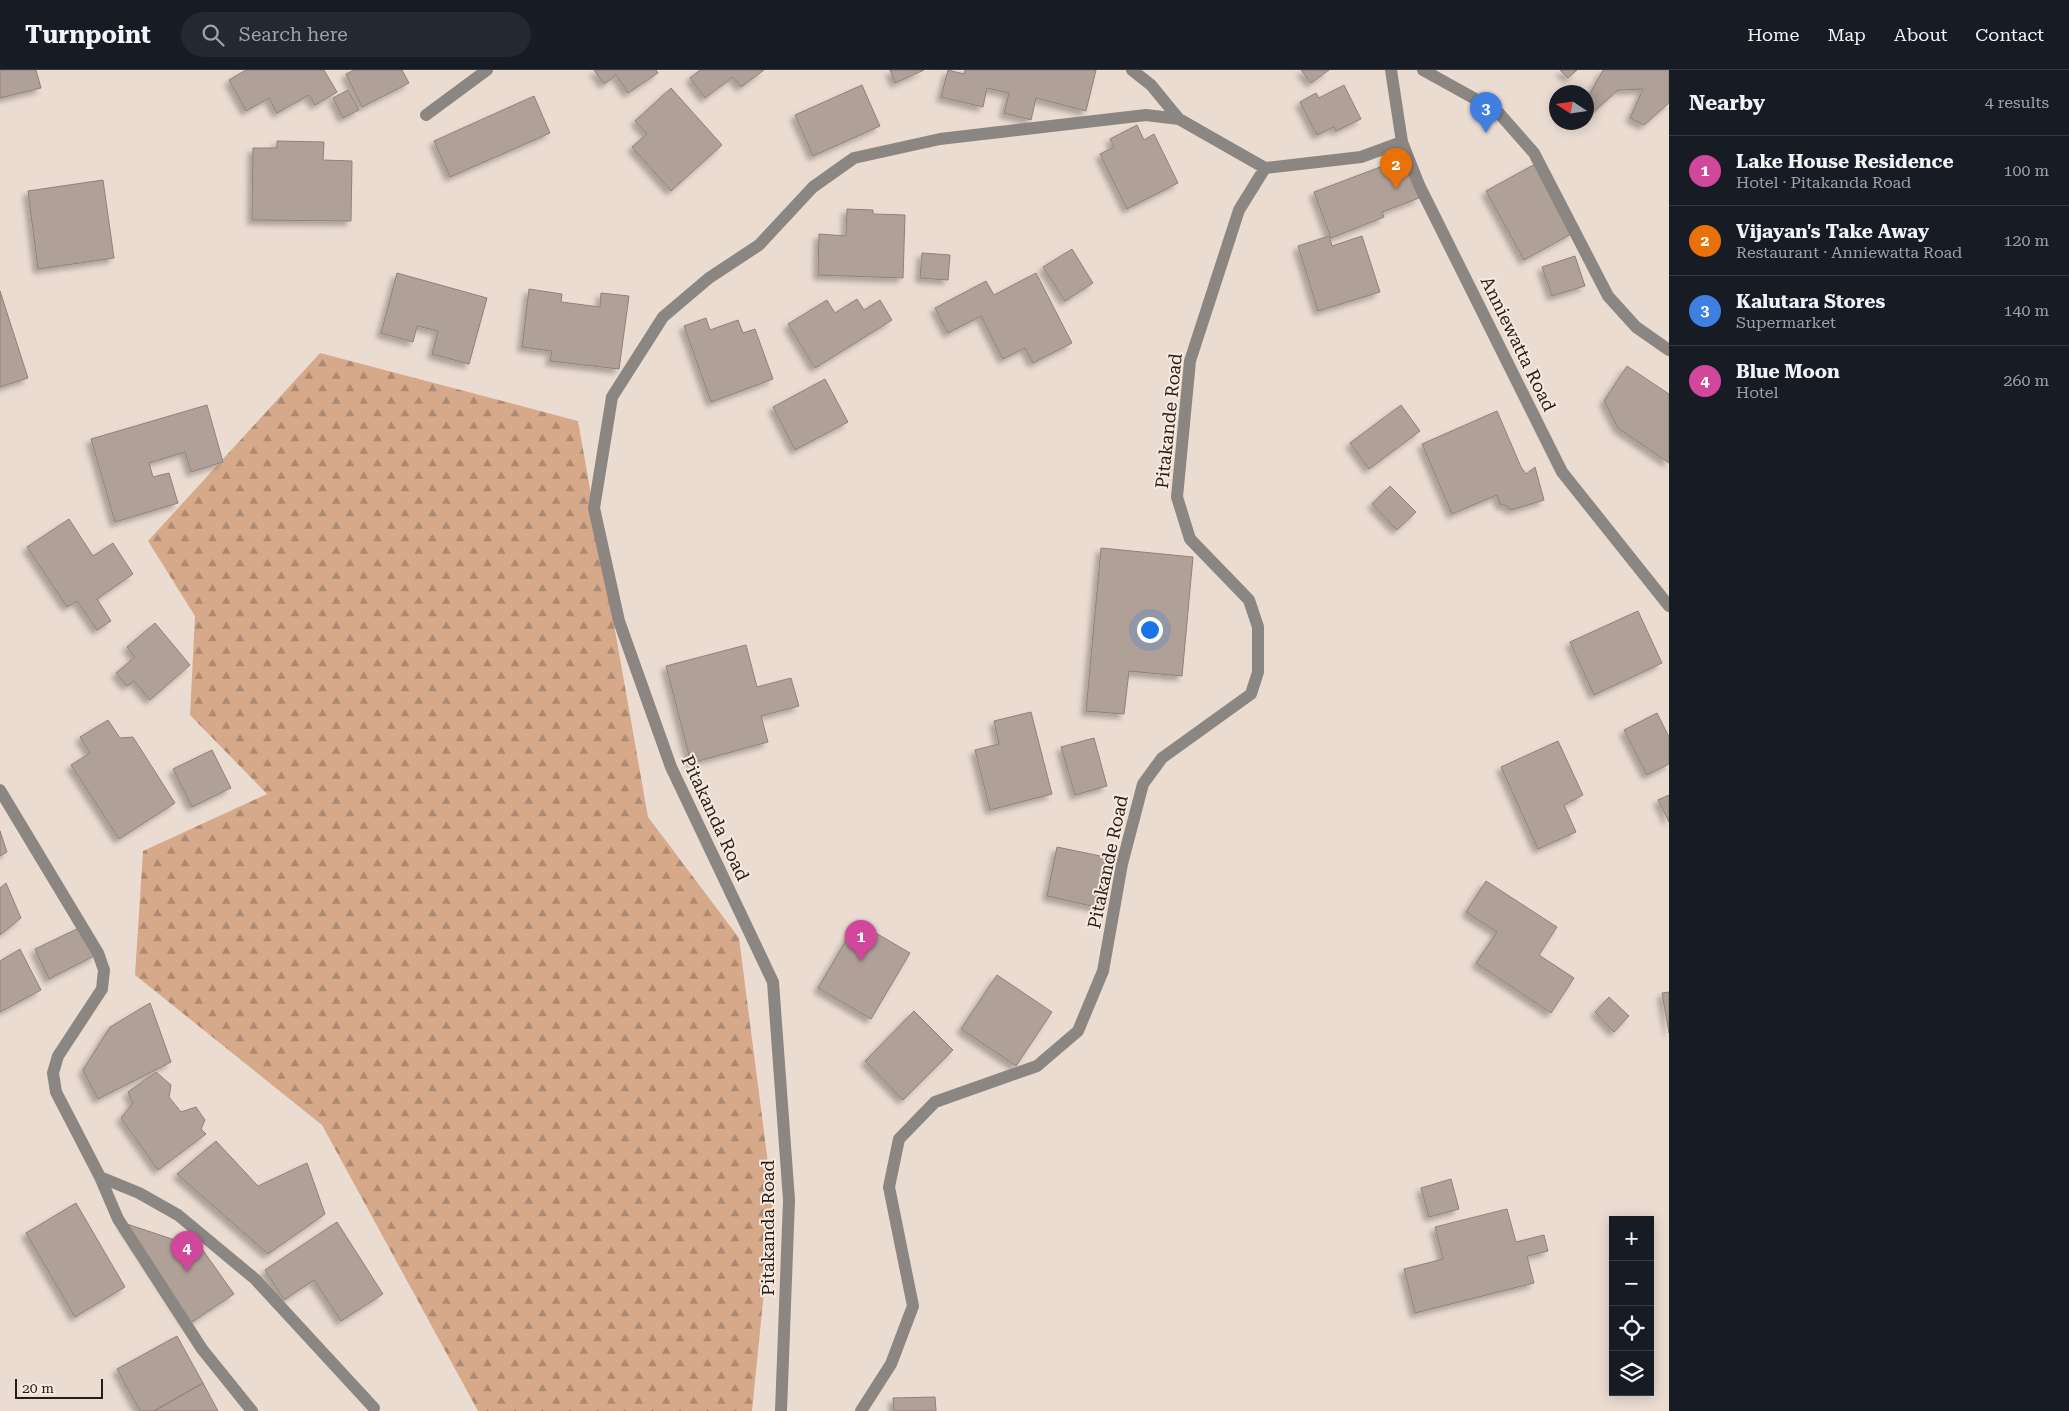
<!DOCTYPE html>
<html lang="en">
<head>
<meta charset="utf-8">
<style>
  :root { --surface:#171b24; --page:#242831; --text:#f1f3f6; --muted:#9ea1a6; --line:#363941; --accent:#1a73e8 }
  body { margin:0; font-family:"Roboto Serif",serif; background:var(--page); color:var(--text) }
  .controls { position:absolute; right:15px; bottom:15px; display:grid; overflow:hidden; border-radius:0px; box-shadow:0 2px 12px #0003 }
  .controls button { width:45px; height:45px; display:grid; place-items:center; padding:0; border:0; border-bottom:1px solid var(--line); background:var(--surface); color:var(--text); font:25px sans-serif }
  .compass { position:absolute; left:1549px; top:15px; width:45px; height:45px; border-radius:50%; background:var(--surface); box-shadow:0 2px 12px #0003; rotate:282deg }
  .scale { position:absolute; left:15px; bottom:12px; width:88px; box-sizing:border-box; padding-left:5px; border:2px solid #241e1b; border-top:0; font-size:14px; line-height:18px; white-space:nowrap; color:#241e1b; -webkit-text-stroke:4px #f8e9df; paint-order:stroke }
  .you { position:absolute; left:1149px; top:559px; width:18px; height:18px; margin:-12px; border:4px solid #fff; border-radius:50%; background:#1a73e8; box-shadow:0 0 0 8px #1a73e833 }
  .badge { display:grid; place-items:center; width:32px; height:32px; border-radius:50%; background:var(--accent); color:#fff; font-size:16px; font-weight:700 }
  .pin { position:absolute; translate:-50% -41px; filter:drop-shadow(0 1px 2px #0008) }
  .pin::after { content:''; position:absolute; top:26px; width:18px; height:15px; background:inherit; clip-path:polygon(0 0,100% 0,50% 100%) }
  .list { margin:0; padding:0; list-style:none }
  h2 { display:flex; justify-content:space-between; align-items:center; height:65px; margin:0; padding:0 20px; font-size:21px }
  h2 small { font-size:16px; font-weight:400; color:var(--muted) }
  .list li { display:grid; grid-template-columns:32px 1fr auto; gap:15px; align-items:center; box-sizing:border-box; height:70px; padding:0 20px; border-top:1px solid var(--line) }
  .list b { display:block; font-size:19px; white-space:nowrap }
  .list p { margin:0; font-size:16px; white-space:nowrap; color:var(--muted) }
  .list em { font-size:16px; font-style:normal; color:var(--muted) }
  .icon { flex:none; width:28px; height:28px; fill:none; stroke:currentColor; stroke-width:2; stroke-linecap:round; stroke-linejoin:round }
  .map { position:relative; flex:none; width:1669px; height:1341px; overflow:hidden }
  header { display:flex; align-items:center; gap:30px; box-sizing:border-box; height:70px; padding:0 25px; background:var(--surface); border-bottom:1px solid var(--line) }
  header strong { font-size:24px }
  nav { display:flex; gap:28px; margin-inline-start:auto; font-size:18px }
  .search { width:350px; height:45px; background:var(--page); display:flex; align-items:center; gap:12px; box-sizing:border-box; padding:0 18px; border-radius:28px; color:var(--muted); font-size:19px }
  main { display:flex }
  aside { flex:1; background:var(--surface) }
  .map>svg:first-child { display:block }
</style>
</head>
<body>
<header>
<strong>Turnpoint</strong>
<div class="search"><svg class="icon" aria-label="search" viewBox="0 0 24 24"><circle cx="10" cy="10" r="6"/><path d="M15 15l6 6"/></svg>Search here</div>
<nav><a>Home</a><a>Map</a><a>About</a><a>Contact</a></nav>
</header>
<main>
<div class="map">
<svg width="1669" height="1341" viewBox="0 0 1669 1341">
  <defs>
    <pattern id="forest-firs" width="22" height="20" patternUnits="userSpaceOnUse" patternTransform="scale(1.25)"><rect width="22" height="20" fill="#d6a98b"/><path d="M5 1l3.5 6h-7zM16 11l3.5 6h-7z" fill="#ad8971"/></pattern>
    <filter id="shadow"><feDropShadow dx="-4.5" dy="4.5" stdDeviation="2.5" flood-color="#0004"/></filter>
  </defs>
  <rect width="100%" height="100%" fill="#ebdcd2"/>
  <path fill="url(#forest-firs)" d="M320,283L578,351L648,747L739,868L773,1132L752,1341H478L322,1055L135,905L143,781L267,724L190,645L195,546L148,471Z"/>
  <path fill="#afa198" stroke="#908279" filter="url(#shadow)" d="M0,0H36L41,18L0,28Z
    M246,0H324L337,22L315,35L309,25L277,43L269,28L246,41L229,10Z
    M354,0H402L409,13L362,37L346,4Z
    M594,0H656L658,3L628,23L616,5L604,14Z
    M700,0H764L741,17L733,7L705,28L690,8Z
    M890,0H924L895,13Z
    M948,0L964,4L965,0H1096L1086,41L1036,28L1031,50L1004,43L1009,23L987,18L983,37L941,27Z
    M1301,0H1329L1311,13Z
    M1560,0H1577L1568,8Z
    M1603,0H1669V33L1644,55L1630,48L1643,19L1618,20L1589,46L1587,29Z
    M862,15L880,56L813,86L795,45Z
    M1344,15L1361,49L1336,61L1334,57L1317,65L1300,32L1316,23L1319,28Z
    M671,18L722,75L671,121L632,77L647,64L635,51Z
    M348,20L359,40L343,48L333,28Z
    M534,26L550,63L450,107L434,71Z
    M1137,55L1144,70L1154,64L1178,113L1127,139L1100,84L1114,77L1110,69Z
    M277,71L324,72L323,90L352,91L351,151L252,150L253,78H277Z
    M1404,88L1419,128L1382,142L1384,147L1331,168L1314,122Z
    M1535,94L1573,163L1524,190L1486,121Z
    M103,110L114,188L38,199L28,121Z
    M847,139L873,140V144L905,145L903,208L818,205L819,164L846,166Z
    M1329,166L1332,176L1362,166L1380,222L1318,241L1298,176Z
    M1072,179L1093,213L1065,231L1043,197Z
    M922,183L950,185L948,210L920,208Z
    M1575,186L1585,216L1552,226L1542,197Z
    M397,203L487,228L469,294L432,284L438,261L417,256L413,272L381,263Z
    M1036,203L1072,273L1033,293L1025,278L1003,289L981,246L948,263L935,238L986,211L994,225Z
    M529,219L562,224L561,232L600,237L601,223L629,226L619,299L550,291L552,281L522,277Z
    M0,221L28,308L0,317Z
    M857,229L864,240L880,230L892,250L815,298L788,254L827,230L835,243Z
    M706,248L710,260L738,250L743,263L755,259L773,309L711,332L684,256Z
    M1627,296L1669,324V393L1618,358L1604,331Z
    M825,309L848,352L795,380L773,337Z
    M207,335L223,392L191,402L185,382L149,393L153,407L169,403L178,433L115,452L91,369Z
    M1401,335L1420,361L1369,399L1350,373Z
    M1497,341L1521,397L1526,404L1535,397L1544,430L1511,440L1507,436L1500,434L1497,425L1452,444L1422,374Z
    M1390,416L1416,442L1397,460L1372,434Z
    M69,449L93,486L113,473L133,504L97,529L111,551L97,560L77,531L67,537L27,477Z
    M1101,478L1193,487L1182,606L1129,601L1124,644L1086,641Z
    M1638,541L1662,593L1594,625L1570,572Z
    M155,553L190,595L150,630L134,611L127,616L116,603L135,587L127,577Z
    M746,575L757,617L791,608L799,636L761,646L768,672L691,693L666,596Z
    M1031,642L1052,724L990,740L975,680L999,674L994,651Z
    M1657,643L1669,667V694L1647,705L1624,660Z
    M108,650L120,668L133,667L175,733L119,769L71,695L90,683L80,667Z
    M1094,668L1107,716L1075,725L1061,677Z
    M1558,671L1583,725L1564,735L1576,762L1538,779L1501,697Z
    M212,680L231,718L192,737L173,699Z
    M1669,725V752L1658,730Z
    M0,761L7,782L0,786Z
    M1057,777L1115,789L1105,839L1047,826Z
    M1486,811L1557,857L1539,885L1574,908L1551,943L1476,893L1497,862L1466,842Z
    M6,813L21,848L0,865V818Z
    M857,852L910,883L871,949L818,918Z
    M81,857L96,885L49,909L35,879Z
    M20,879L41,920L0,942V891Z
    M997,905L1052,942L1016,996L961,959Z
    M1669,922V963L1662,923Z
    M1609,927L1629,946L1614,962L1595,942Z
    M150,933L171,992L98,1029L83,1000L110,957Z
    M914,941L953,980L903,1030L865,991Z
    M156,1002L171,1015L169,1027L181,1042L196,1037L205,1050L201,1059L206,1064L158,1100L121,1048L133,1033L128,1022Z
    M216,1071L258,1116L307,1093L325,1144L268,1184L177,1104Z
    M1451,1109L1459,1139L1429,1147L1421,1118Z
    M76,1133L125,1217L75,1247L26,1163Z
    M1507,1139L1516,1172L1544,1165L1548,1181L1527,1186L1534,1213L1415,1243L1404,1199L1443,1189L1435,1157Z
    M337,1152L383,1224L341,1251L314,1210L284,1230L265,1200Z
    M124,1153L202,1179L234,1224L189,1254Z
    M177,1266L203,1313L154,1341H140L117,1299Z
    M203,1313L218,1341H154Z
    M935,1327L936,1341H894L893,1328Z"/>
  <g fill="none" stroke-linecap="round" stroke-linejoin="round">
    <path stroke="#8c8682" stroke-width="12" d="M1132,0L1151,15L1179,49L1265,98L1361,87L1402,72
      M1391,0L1402,72L1419,115L1562,402L1669,536
      M1423,0L1497,41L1534,83L1608,226L1636,257L1669,280
      M426,45L487,0
      M0,720L98,883L104,900L102,919L58,986L53,1003L56,1022L100,1107L118,1149L202,1279L252,1341
      M100,1107L139,1123L178,1145L255,1209L374,1338
      M781,1341L789,1130L773,912L671,697L619,551L594,438L612,327L663,247L709,208L759,175L813,117L854,88L940,69L1146,45L1179,49
      M861,1341L891,1294L913,1236L889,1117L899,1069L935,1032L1037,996L1078,961L1103,901L1122,794L1143,714L1162,688L1251,624L1258,602V557L1249,530L1190,469L1177,427L1190,291L1239,140L1265,98"/>
  </g>
  <g text-anchor="middle" stroke-width="4" stroke-linejoin="round" paint-order="stroke">
    <g font-size="18" fill="#241e1b" stroke="#f8e9df">
      <text transform="translate(1518 274) rotate(64)" y="6">Anniewatta Road</text>
      <text transform="translate(1169 351) rotate(-84)" y="6">Pitakande Road</text>
      <text transform="translate(715 748) rotate(65)" y="6">Pitakanda Road</text>
      <text transform="translate(1108 792) rotate(-78)" y="6">Pitakande Road</text>
      <text transform="translate(768 1158) rotate(-90)" y="6">Pitakanda Road</text>
    </g>
  </g>
</svg>
<div class="controls">
<button>+</button>
<button>−</button>
<button><svg class="icon" aria-label="locate" viewBox="0 0 24 24"><circle cx="12" cy="12" r="6"/><path d="M12 2v4M12 18v4M2 12h4M18 12h4"/></svg></button>
<button><svg class="icon" aria-label="layers" viewBox="0 0 24 24"><path d="M12 4l9 5-9 5-9-5zM3 14l9 5 9-5"/></svg></button>
</div>
<svg class="compass" viewBox="-18 -18 36 36"><path d="M0-13l5 13h-10z" fill="#e53935"/><path d="M0 13l5-13h-10z" fill="#9ea1a6"/></svg>
<div class="scale">20 m</div>
<div class="you"></div>
<div class="pin badge" style="left:861px;top:891px;background:#d1479c">1</div>
<div class="pin badge" style="left:1396px;top:119px;background:#e8710a">2</div>
<div class="pin badge" style="left:1486px;top:63px;background:#3f7fe0">3</div>
<div class="pin badge" style="left:187px;top:1202px;background:#d1479c">4</div>
</div>
<aside>
<h2>Nearby<small>4 results</small></h2>
<ul class="list">
<li><span class="badge" style="background:#d1479c">1</span><div><b>Lake House Residence</b><p>Hotel · Pitakanda Road</p></div><em>100 m</em></li>
<li><span class="badge" style="background:#e8710a">2</span><div><b>Vijayan's Take Away</b><p>Restaurant · Anniewatta Road</p></div><em>120 m</em></li>
<li><span class="badge" style="background:#3f7fe0">3</span><div><b>Kalutara Stores</b><p>Supermarket</p></div><em>140 m</em></li>
<li><span class="badge" style="background:#d1479c">4</span><div><b>Blue Moon</b><p>Hotel</p></div><em>260 m</em></li>
</ul>
</aside>
</main>
</body>
</html>
